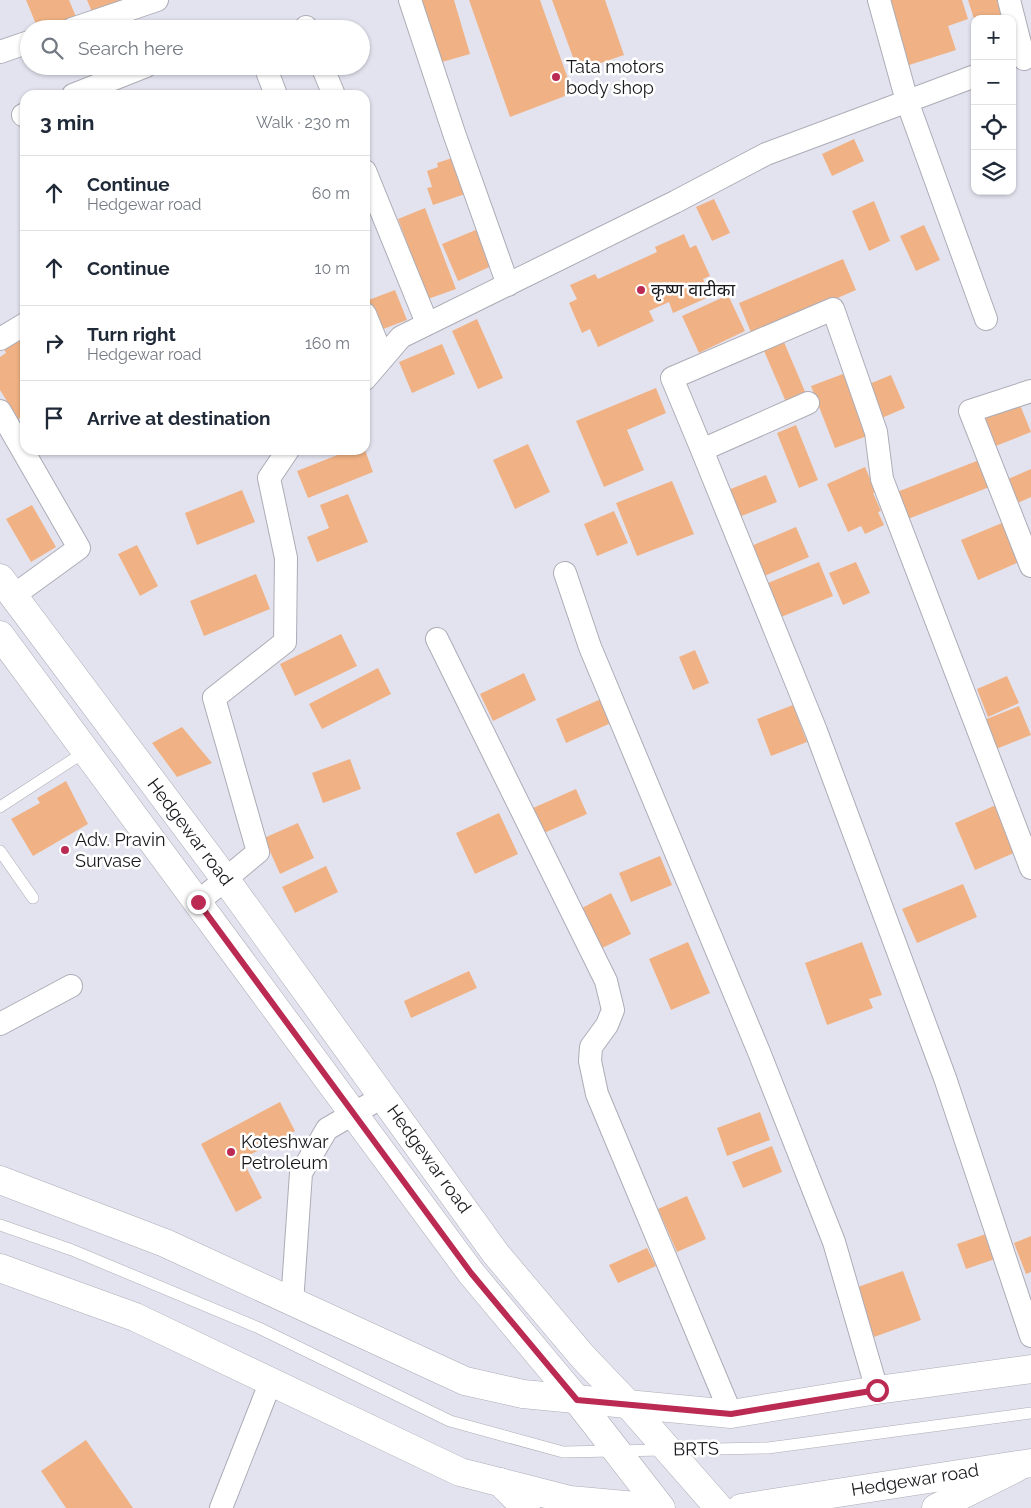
<!DOCTYPE html>
<html lang="en">
<head>
<meta charset="utf-8">
<style>
  :root { --surface:#fff; --page:#f2f2f3; --text:#1f2937; --muted:#747a83; --line:#e0e1e3 }
  body { margin:0; font-family:Raleway,"Noto Sans Devanagari",sans-serif; background:var(--page); color:var(--text) }
  .controls { position:absolute; right:15px; top:15px; display:grid; overflow:hidden; border-radius:10px; box-shadow:0 1px 4px #0004 }
  .controls button { width:45px; height:45px; display:grid; place-items:center; padding:0; border:0; border-bottom:1px solid var(--line); background:var(--surface); color:var(--text); font:25px sans-serif }
  .stop { position:absolute; width:15px; height:15px; margin:-11px; border:4px solid #ba2a52; border-radius:50%; background:#fff }
  .stop.end { background:#ba2a52; border-color:#fff; box-shadow:0 1px 5px #0008 }
  .list { margin:0; padding:0; list-style:none }
  h2 { display:flex; justify-content:space-between; align-items:center; height:65px; margin:0; padding:0 20px; font-size:21px }
  h2 small { font-size:16px; font-weight:400; color:var(--muted) }
  .list li { display:grid; grid-template-columns:32px 1fr auto; gap:15px; align-items:center; box-sizing:border-box; height:75px; padding:0 20px; border-top:1px solid var(--line) }
  .list b { display:block; font-size:19px; white-space:nowrap }
  .list p { margin:0; font-size:16px; white-space:nowrap; color:var(--muted) }
  .list em { font-size:16px; font-style:normal; color:var(--muted) }
  .icon { flex:none; width:28px; height:28px; fill:none; stroke:currentColor; stroke-width:2; stroke-linecap:round; stroke-linejoin:round }
  .map { position:relative; flex:none; width:1031px; height:1508px; overflow:hidden }
  .search { position:absolute; background:var(--surface); box-shadow:0 1px 4px #0004; left:20px; top:20px; width:350px; height:55px; display:flex; align-items:center; gap:12px; box-sizing:border-box; padding:0 18px; border-radius:28px; color:var(--muted); font-size:19px }
  .panel { position:absolute; background:var(--surface); box-shadow:0 1px 4px #0004; left:20px; top:90px; width:350px; height:365px; border-radius:15px }
  .map>svg:first-child { display:block }
</style>
</head>
<body>
<div class="map">
<svg width="1031" height="1508" viewBox="0 0 1031 1508">
  <rect width="100%" height="100%" fill="#e3e3ef"/>
  <path fill="#f0b284" d="M26,0H69L77,19L53,29H38Z
    M87,0H138L94,17Z
    M416,0H454L470,54L435,64Z
    M469,0H540L573,93L510,117Z
    M552,0H605L624,55L578,71Z
    M885,0H962L968,19L948,26L956,50L906,66Z
    M968,0H1002L1006,13L988,19H974Z
    M854,139L864,161L832,176L822,154Z
    M458,156L471,192L433,205L427,188L432,187L427,171L438,167L437,163Z
    M714,199L730,233L712,241L696,207Z
    M874,201L890,241L869,251L852,211Z
    M425,208L456,289L428,299L398,219Z
    M924,225L940,260L916,271L900,236Z
    M478,229L494,265L458,281L442,244Z
    M684,234L690,248L696,245L710,276L703,279L711,296L673,313L669,302L649,311L654,321L598,347L590,329L582,333L569,303L577,299L570,285L595,274L598,279L657,252L655,247Z
    M843,259L856,290L752,335L739,303Z
    M395,290L407,320L378,331L366,301Z
    M728,295L745,331L699,353L682,316Z
    M477,319L503,378L478,389L452,331Z
    M25,334V415L18,419L0,390V357L6,353L3,347Z
    M781,335L809,401L789,409L761,344Z
    M442,344L455,374L412,393L399,362Z
    M843,374L867,436L835,448L811,386Z
    M891,375L905,408L877,420L862,387Z
    M656,388L666,413L627,430L644,470L604,487L576,421Z
    M1018,400L1031,432L988,449L976,417Z
    M796,425L818,480L799,488L777,433Z
    M528,444L550,492L515,509L493,460Z
    M350,450H365L373,472L308,498L297,471Z
    M982,459L992,486L908,519L897,492Z
    M865,467L876,492L873,493L881,511L878,512L884,525L865,534L861,526L848,532L827,484Z
    M1031,469V497L1011,506L1001,482Z
    M766,475L777,502L734,519L723,492Z
    M672,481L694,534L637,556L616,503Z
    M242,490L255,522L197,545L185,513Z
    M348,494L368,542L317,562L307,537L329,528L320,505Z
    M32,505L56,547L31,562L6,519Z
    M614,511L628,543L597,556L584,524Z
    M1002,523L1019,562L978,580L961,540Z
    M796,527L809,557L762,577L749,547Z
    M137,545L158,586L140,596L118,554Z
    M819,562L833,596L781,617L768,583Z
    M856,562L870,593L843,605L829,573Z
    M256,574L270,609L204,636L190,601Z
    M341,634L357,666L295,696L280,664Z
    M695,650L709,683L693,690L679,657Z
    M378,668L391,694L322,729L309,704Z
    M524,673L536,700L493,721L480,694Z
    M1007,676L1019,703L988,717L977,689Z
    M601,699L611,723L566,743L556,719Z
    M793,705L807,742L771,756L757,719Z
    M1019,706L1031,735L996,749L984,720Z
    M182,727L212,763L177,777L152,743Z
    M350,759L361,789L323,803L312,773Z
    M66,781L88,824L33,856L11,819L40,803L37,798Z
    M576,789L587,814L544,833L533,808Z
    M996,805L1016,852L975,870L955,823Z
    M499,813L518,854L475,874L456,833Z
    M298,823L314,858L280,874L264,838Z
    M660,856L672,885L631,902L619,873Z
    M326,866L338,892L295,913L282,887Z
    M963,884L977,917L917,943L902,909Z
    M611,893L631,934L598,950L578,910Z
    M688,942L710,993L671,1010L649,959Z
    M862,942L882,995L869,999L873,1008L827,1025L805,963Z
    M469,971L477,988L411,1018L404,1001Z
    M280,1102L295,1131L242,1159L262,1198L236,1212L201,1144Z
    M760,1112L770,1140L727,1156L717,1128Z
    M772,1146L782,1172L743,1188L732,1162Z
    M687,1196L706,1239L677,1252L658,1209Z
    M986,1234L995,1259L966,1269L957,1244Z
    M1031,1236V1272L1026,1274L1014,1243Z
    M647,1248L656,1266L618,1283L609,1265Z
    M903,1271L921,1320L874,1337L855,1288Z
    M86,1440L133,1508H66L41,1471Z"/>
  <g fill="none" stroke-linecap="round" stroke-linejoin="round">
    <defs>
      <path id="service" d="M0,807L86,751
        M0,851L33,898
        M0,1225L72,1250L259,1328L450,1421L563,1452L768,1448L1031,1413"/>
      <path id="minor" d="M410,0L455,136L508,285
        M879,0L907,101L986,319
        M1009,0L1024,59
        M306,27V29
        M72,29L157,0
        M0,52L29,42
        M265,66L276,95
        M322,66L334,95
        M73,95L146,66
        M23,115L25,114
        M365,171L427,323
        M365,314L383,358L371,359
        M0,339L25,324
        M365,379L401,337L675,202L766,154L975,76
        M1031,391L970,411L1031,566
        M808,403L702,450L816,731L945,1078L1031,1336
        M0,411L79,548L13,596
        M702,450L672,378L833,309L876,432L882,479L1031,868
        M565,573L590,647L759,1052L834,1242L877,1390
        M437,639L606,981L613,1010L607,1025L591,1047L590,1061L597,1094L731,1414
        M198,902L258,852L214,698L285,642L286,558L269,478L288,450
        M0,1024L71,986
        M292,1303L301,1173L327,1129L384,1096
        M221,1508L271,1381"/>
      <path id="secondary" d="M0,578L226,880L496,1254L583,1357L627,1403L719,1508
        M0,635L471,1273L577,1400L661,1508
        M500,1482L526,1508
        M936,1508L1016,1468"/>
      <path id="primary" d="M0,1180L165,1243L465,1381L523,1394L731,1414L877,1390L1031,1369
        M0,1268L135,1317L460,1472L570,1500L658,1508
        M741,1508L1031,1463"/>
    </defs>
    <use href="#service" stroke="#acacb7" stroke-width="12"/>
    <use href="#minor" stroke="#acacb7" stroke-width="24"/>
    <use href="#secondary" stroke="#acacb7" stroke-width="29"/>
    <use href="#primary" stroke="#acacb7" stroke-width="29"/>
    <use href="#service" stroke="#fff" stroke-width="11"/>
    <use href="#minor" stroke="#fff" stroke-width="22"/>
    <use href="#secondary" stroke="#fff" stroke-width="28"/>
    <use href="#primary" stroke="#fff" stroke-width="28"/>
  </g>
  <g fill="none" stroke-linecap="round" stroke-linejoin="round">
    <path stroke="#ba2a52" stroke-width="6" d="M198,902L471,1273L577,1400L731,1414L877,1390"/>
  </g>
  <g fill="#ba2a52" stroke="#fff" stroke-width="2">
    <circle cx="556" cy="77" r="5"/>
    <circle cx="641" cy="290" r="5"/>
    <circle cx="65" cy="850" r="5"/>
    <circle cx="231" cy="1152" r="5"/>
  </g>
  <g text-anchor="middle" stroke-width="5" stroke-linejoin="round" paint-order="stroke">
    <g font-size="18" fill="#19191d" stroke="#fff" text-anchor="start">
      <text x="566" y="73">Tata motors<tspan x="566" dy="21">body shop</tspan></text>
      <text x="651" y="296">कृष्ण वाटीका</text>
      <text x="75" y="846">Adv. Pravin<tspan x="75" dy="21">Survase</tspan></text>
      <text x="241" y="1148">Koteshwar<tspan x="241" dy="21">Petroleum</tspan></text>
    </g>
    <g font-size="18" fill="#19191d" stroke="#fff">
      <text transform="translate(190 832) rotate(53)" y="6">Hedgewar road</text>
      <text transform="translate(429 1159) rotate(54)" y="6">Hedgewar road</text>
      <text transform="translate(696 1449) rotate(-1)" y="6">BRTS</text>
      <text transform="translate(915 1480) rotate(-9)" y="6">Hedgewar road</text>
    </g>
  </g>
</svg>
<div class="controls">
<button>+</button>
<button>−</button>
<button><svg class="icon" aria-label="locate" viewBox="0 0 24 24"><circle cx="12" cy="12" r="6"/><path d="M12 2v4M12 18v4M2 12h4M18 12h4"/></svg></button>
<button><svg class="icon" aria-label="layers" viewBox="0 0 24 24"><path d="M12 4l9 5-9 5-9-5zM3 14l9 5 9-5"/></svg></button>
</div>
<div class="stop" style="left:877px;top:1390px"></div>
<div class="stop end" style="left:198px;top:902px"></div>
<div class="search"><svg class="icon" aria-label="search" viewBox="0 0 24 24"><circle cx="10" cy="10" r="6"/><path d="M15 15l6 6"/></svg>Search here</div>
<section class="panel">
<h2>3 min<small>Walk · 230 m</small></h2>
<ul class="list">
<li><svg class="icon" aria-label="ahead" viewBox="0 0 24 24"><path d="M12 20V5M6 11l6-6 6 6"/></svg><div><b>Continue</b><p>Hedgewar road</p></div><em>60 m</em></li>
<li><svg class="icon" aria-label="ahead" viewBox="0 0 24 24"><path d="M12 20V5M6 11l6-6 6 6"/></svg><div><b>Continue</b></div><em>10 m</em></li>
<li><svg class="icon" aria-label="right" viewBox="0 0 24 24"><path d="M7 20v-9h11M14 6l5 5-5 5"/></svg><div><b>Turn right</b><p>Hedgewar road</p></div><em>160 m</em></li>
<li><svg class="icon" aria-label="arrive" viewBox="0 0 24 24"><path d="M6 21V4h12l-3 4 3 4H6"/></svg><div><b>Arrive at destination</b></div></li>
</ul>
</section>
</div>
</body>
</html>
